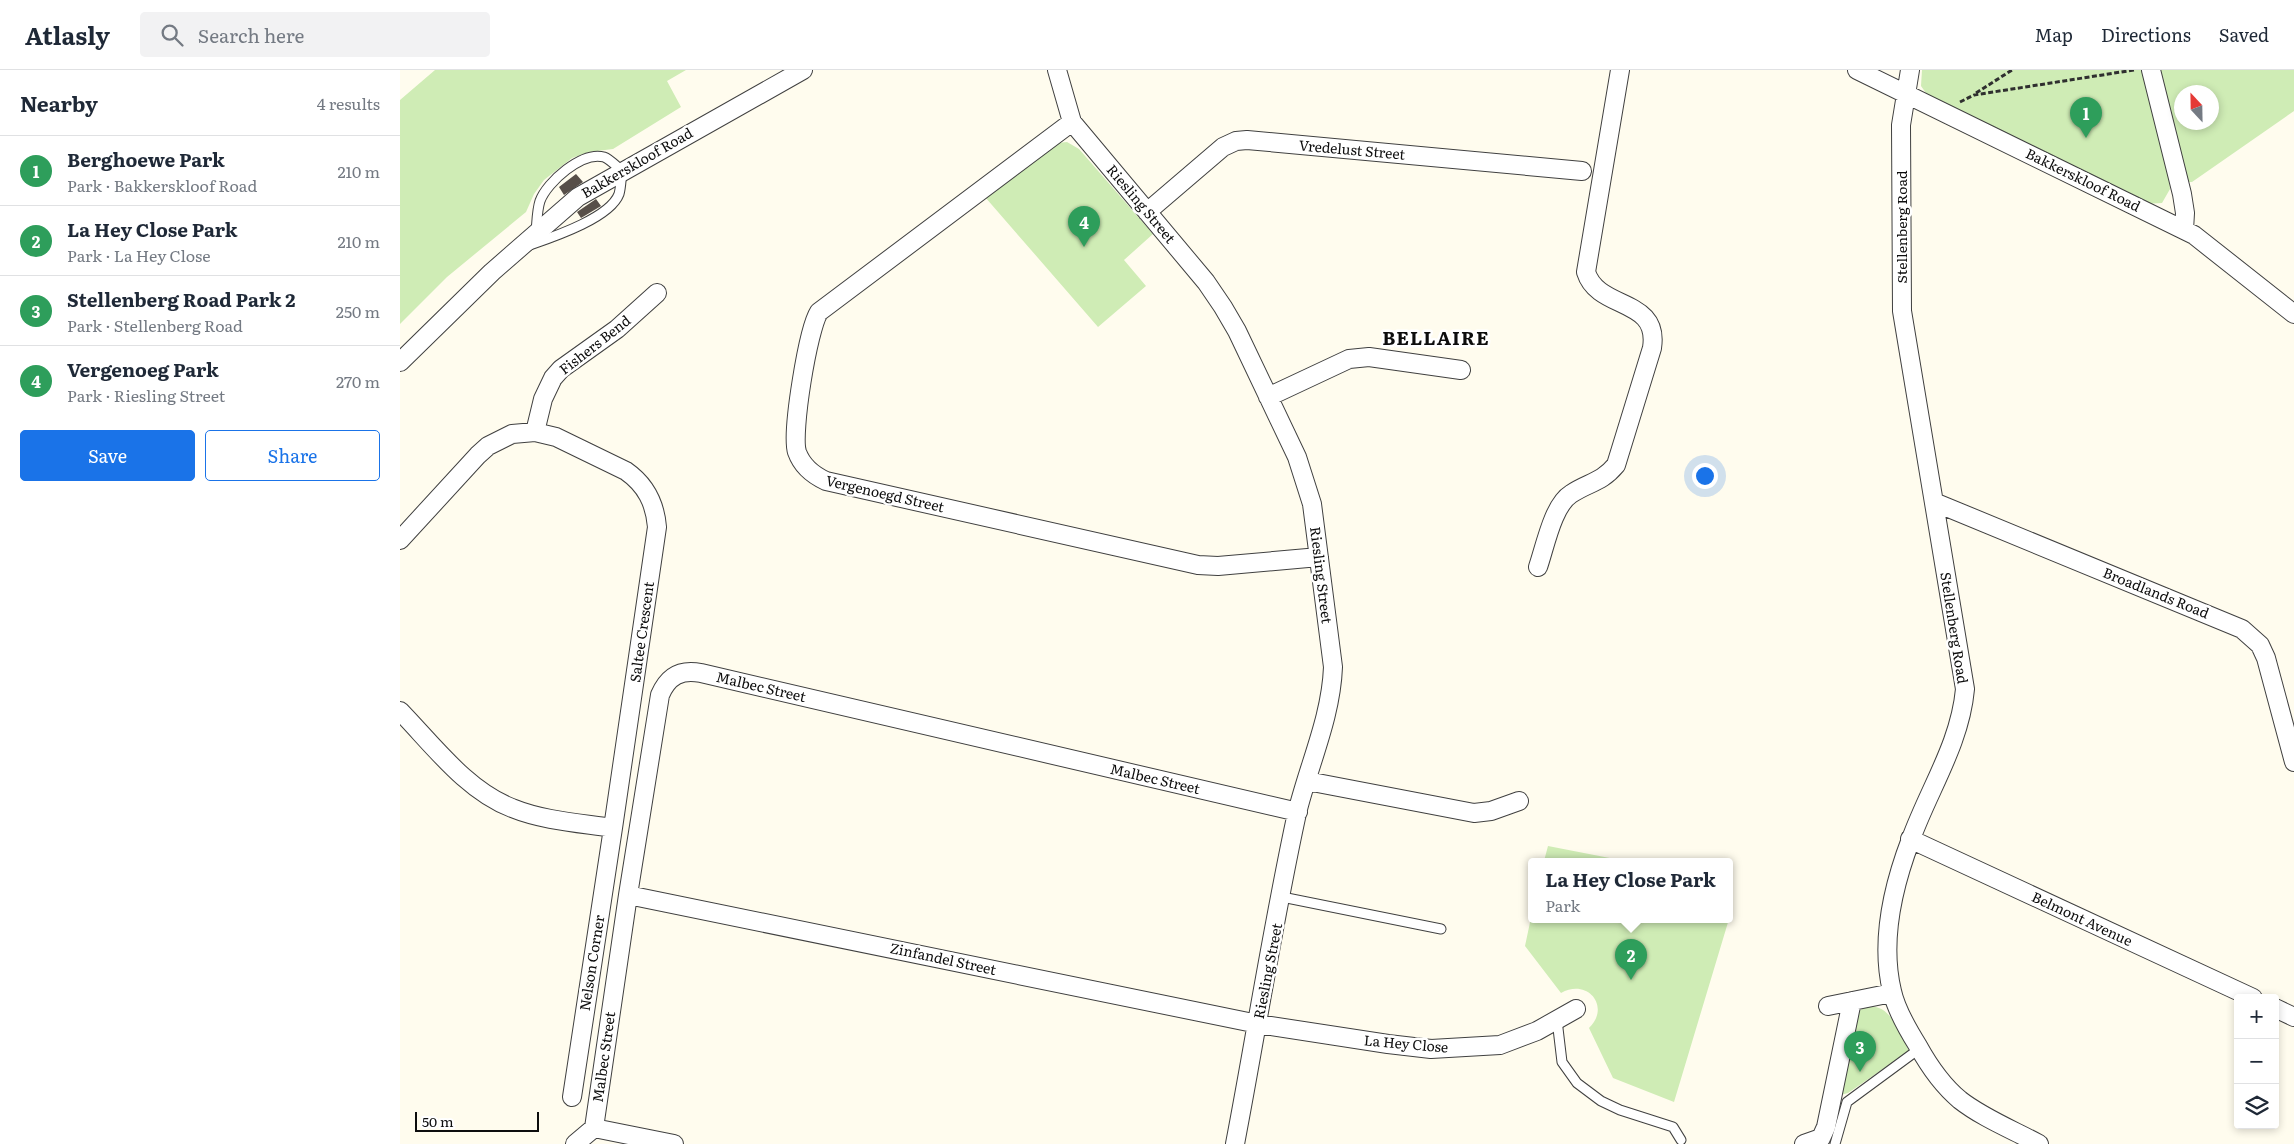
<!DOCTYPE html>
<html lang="en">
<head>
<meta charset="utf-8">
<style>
  :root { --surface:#fff; --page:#f2f2f3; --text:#1f2937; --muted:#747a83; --line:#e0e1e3; --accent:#1a73e8 }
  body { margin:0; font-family:Literata,serif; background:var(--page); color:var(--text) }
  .controls { position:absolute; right:15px; bottom:15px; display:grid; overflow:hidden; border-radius:5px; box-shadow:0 2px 8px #0003 }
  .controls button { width:45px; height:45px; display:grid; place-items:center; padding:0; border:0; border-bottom:1px solid var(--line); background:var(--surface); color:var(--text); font:25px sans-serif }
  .compass { position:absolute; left:1774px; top:15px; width:45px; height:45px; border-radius:50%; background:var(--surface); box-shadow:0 2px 8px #0003; rotate:338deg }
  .scale { position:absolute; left:15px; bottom:12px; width:124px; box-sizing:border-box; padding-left:5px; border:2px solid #0d0d0d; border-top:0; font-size:14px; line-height:18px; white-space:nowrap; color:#0d0d0d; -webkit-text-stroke:4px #fff; paint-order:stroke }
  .you { position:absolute; left:1304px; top:405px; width:18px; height:18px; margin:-12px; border:4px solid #fff; border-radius:50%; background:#1a73e8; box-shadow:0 0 0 8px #1a73e833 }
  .badge { display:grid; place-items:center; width:32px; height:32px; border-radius:50%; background:var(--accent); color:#fff; font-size:16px; font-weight:700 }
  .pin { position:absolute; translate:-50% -41px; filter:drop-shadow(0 1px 2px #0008) }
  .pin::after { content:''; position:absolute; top:26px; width:18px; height:15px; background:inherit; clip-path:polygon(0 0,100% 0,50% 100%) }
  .popup { position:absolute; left:1128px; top:788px; width:205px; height:65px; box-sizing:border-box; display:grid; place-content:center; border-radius:5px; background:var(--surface); filter:drop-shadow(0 1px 4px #0005); font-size:16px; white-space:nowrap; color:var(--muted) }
  .popup b { font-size:19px; color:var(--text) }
  .popup::after { content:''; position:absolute; left:50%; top:100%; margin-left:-10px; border:10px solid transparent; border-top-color:var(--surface) }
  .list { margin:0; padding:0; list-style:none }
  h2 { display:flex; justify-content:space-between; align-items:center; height:65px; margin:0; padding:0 20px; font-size:21px }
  h2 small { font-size:16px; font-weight:400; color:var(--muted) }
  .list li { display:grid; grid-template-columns:32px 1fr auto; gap:15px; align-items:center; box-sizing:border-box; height:70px; padding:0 20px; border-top:1px solid var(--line) }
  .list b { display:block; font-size:19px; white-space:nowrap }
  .list p { margin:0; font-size:16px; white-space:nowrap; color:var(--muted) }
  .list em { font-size:16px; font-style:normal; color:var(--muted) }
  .actions { display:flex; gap:10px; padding:15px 20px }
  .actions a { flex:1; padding:11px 0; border:1px solid var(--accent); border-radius:5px; text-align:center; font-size:18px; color:var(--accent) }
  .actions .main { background:var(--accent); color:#fff }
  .icon { flex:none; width:28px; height:28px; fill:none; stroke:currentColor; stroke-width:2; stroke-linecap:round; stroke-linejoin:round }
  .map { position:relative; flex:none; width:1894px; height:1074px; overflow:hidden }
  header { display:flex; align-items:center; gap:30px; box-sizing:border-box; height:70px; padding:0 25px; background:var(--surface); border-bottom:1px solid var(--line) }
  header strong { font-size:24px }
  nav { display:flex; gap:28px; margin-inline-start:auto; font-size:18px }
  .search { width:350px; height:45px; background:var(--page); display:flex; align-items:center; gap:12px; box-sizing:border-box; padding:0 18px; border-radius:5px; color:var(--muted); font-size:19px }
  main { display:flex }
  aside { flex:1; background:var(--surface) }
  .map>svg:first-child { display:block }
</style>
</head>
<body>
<header>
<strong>Atlasly</strong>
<div class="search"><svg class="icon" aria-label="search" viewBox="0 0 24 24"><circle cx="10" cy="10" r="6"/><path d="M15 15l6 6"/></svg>Search here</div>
<nav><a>Map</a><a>Directions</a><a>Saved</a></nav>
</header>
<main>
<aside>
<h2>Nearby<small>4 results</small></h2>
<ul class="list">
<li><span class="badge" style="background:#2e9e5b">1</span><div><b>Berghoewe Park</b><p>Park · Bakkerskloof Road</p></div><em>210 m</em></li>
<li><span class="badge" style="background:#2e9e5b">2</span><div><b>La Hey Close Park</b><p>Park · La Hey Close</p></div><em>210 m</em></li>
<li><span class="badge" style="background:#2e9e5b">3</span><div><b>Stellenberg Road Park 2</b><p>Park · Stellenberg Road</p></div><em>250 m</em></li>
<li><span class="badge" style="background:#2e9e5b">4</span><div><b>Vergenoeg Park</b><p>Park · Riesling Street</p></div><em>270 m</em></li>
</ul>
<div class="actions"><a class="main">Save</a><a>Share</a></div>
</aside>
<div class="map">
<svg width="1894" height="1074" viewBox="0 0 1894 1074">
  <rect width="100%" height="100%" fill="#fffcee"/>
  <path fill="#cfecb5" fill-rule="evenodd" d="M35,0H286L267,11L281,37L213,79L189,82L172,88L144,110L134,124L126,142L47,207L0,254V30Z
    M1522,0H1742L1769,108L1770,119L1762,133L1744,134L1528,26L1521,16Z
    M1759,0H1894V41L1792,112H1788ZM1782,22H1812V52H1782Z
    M667,72L679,79L753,164L724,190L746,216L698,257L585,127L658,73Z
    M1148,776L1225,791H1226H1144Z
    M1132,843V849H1329L1274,1032L1213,1008L1189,958C1211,937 1188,908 1161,923L1125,876Z
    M1469,936C1492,936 1500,963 1509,981L1448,1023L1437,1026L1458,941Z"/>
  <path fill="#574f49" d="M176,104L183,112L164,125L159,117Z
    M196,129L201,136L181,148L177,142Z"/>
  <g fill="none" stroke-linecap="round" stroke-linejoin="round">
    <defs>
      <path id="lane" d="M130,175C153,167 210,148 219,124C221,117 221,108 222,101C217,97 210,89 204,87C182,81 147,112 140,131C137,140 137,152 136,162
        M882,827L1041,859
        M1157,950L1162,992L1177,1013L1201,1031L1220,1040L1273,1057L1281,1070
        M1435,1074L1447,1032L1519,979"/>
      <path id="street" d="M657,0L672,52L806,212L823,237L837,261L897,387L912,434L933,597C931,648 909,694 897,743C873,853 856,964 835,1074
        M1457,0L1794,165L1894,244
        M1510,0L1501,55L1502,241L1565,619C1560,674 1529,719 1511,769C1493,816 1480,871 1492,921C1496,940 1508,960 1518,976C1529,996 1542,1015 1560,1030C1583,1048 1613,1060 1639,1074
        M1751,0L1782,124L1785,143L1784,160
        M672,52L419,242C408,259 391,363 397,382C402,396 413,405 426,411L798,495L818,496L919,487
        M747,142L823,77L836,71L847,70L1182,101
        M0,292L92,202L178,127L403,0
        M868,327L949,289L969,287L1061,300
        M135,362L143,329L153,308L161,299L217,259L257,223
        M1534,432L1842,559L1860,575L1866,588L1894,692
        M0,470L78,385L88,376L112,364L135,362L156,367L226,401C246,415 255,433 257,457L213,758C180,753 144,751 112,738C67,721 33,675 0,641
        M1138,497C1145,477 1153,435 1171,424C1189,412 1201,413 1216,395L1252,278C1260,227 1198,241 1186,202L1220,0
        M907,711L1074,743L1091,741L1119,731
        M1510,769L1853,928
        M228,825L858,954L988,974L1031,979L1100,975L1137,961L1176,939
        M1428,936L1492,923
        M1875,938L1894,947
        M172,1027L213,758
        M194,1058L228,825L260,625C268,606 281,599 301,603L898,742
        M175,1074L194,1058L274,1074
        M1404,1074L1421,1068L1426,1057L1452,931"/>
    </defs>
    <use href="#lane" stroke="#404040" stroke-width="11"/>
    <use href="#street" stroke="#404040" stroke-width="20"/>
    <path stroke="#2f2f2f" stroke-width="3" stroke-dasharray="5 2.5" stroke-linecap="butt" d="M1576,23L1612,0
      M1560,32L1574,25L1734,0"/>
    <use href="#lane" stroke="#fff" stroke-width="9"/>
    <use href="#street" stroke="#fff" stroke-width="18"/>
  </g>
  <g text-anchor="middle" stroke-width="5" stroke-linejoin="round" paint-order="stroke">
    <g font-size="14" fill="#0d0d0d" stroke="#fff">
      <text transform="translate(952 80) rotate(5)" y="5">Vredelust Street</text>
      <text transform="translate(237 93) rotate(-30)" y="5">Bakkerskloof Road</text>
      <text transform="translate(1683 110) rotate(26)" y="5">Bakkerskloof Road</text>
      <text transform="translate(741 134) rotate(50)" y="5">Riesling Street</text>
      <text transform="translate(1502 157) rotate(-90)" y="5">Stellenberg Road</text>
      <text transform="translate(195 275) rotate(-38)" y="5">Fishers Bend</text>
      <text transform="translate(485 424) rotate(13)" y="5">Vergenoegd Street</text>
      <text transform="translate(921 505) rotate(83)" y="5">Riesling Street</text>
      <text transform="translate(1756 523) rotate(22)" y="5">Broadlands Road</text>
      <text transform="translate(1554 558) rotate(81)" y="5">Stellenberg Road</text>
      <text transform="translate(242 562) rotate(-82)" y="5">Saltee Crescent</text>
      <text transform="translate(361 617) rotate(13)" y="5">Malbec Street</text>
      <text transform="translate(755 709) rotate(13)" y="5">Malbec Street</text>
      <text transform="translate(1682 849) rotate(25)" y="5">Belmont Avenue</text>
      <text transform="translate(543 889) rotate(12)" y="5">Zinfandel Street</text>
      <text transform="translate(192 893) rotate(-81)" y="5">Nelson Corner</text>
      <text transform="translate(868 901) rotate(-79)" y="5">Riesling Street</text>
      <text transform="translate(1006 974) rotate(5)" y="5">La Hey Close</text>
      <text transform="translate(204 987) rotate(-82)" y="5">Malbec Street</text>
    </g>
    <g font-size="19" font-weight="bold" letter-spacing="1" fill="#0d0d0d" stroke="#fff">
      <text x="1036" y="275">BELLAIRE</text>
    </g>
  </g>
</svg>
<div class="controls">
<button>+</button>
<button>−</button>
<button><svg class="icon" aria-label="layers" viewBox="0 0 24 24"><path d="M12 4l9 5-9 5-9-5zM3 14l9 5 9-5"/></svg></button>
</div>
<svg class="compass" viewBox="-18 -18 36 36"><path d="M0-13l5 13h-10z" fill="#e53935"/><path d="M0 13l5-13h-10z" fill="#747a83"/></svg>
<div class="scale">50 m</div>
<div class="you"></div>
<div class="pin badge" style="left:1686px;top:68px;background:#2e9e5b">1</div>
<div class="pin badge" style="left:1231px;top:910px;background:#2e9e5b">2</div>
<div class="popup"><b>La Hey Close Park</b>Park</div>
<div class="pin badge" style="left:1460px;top:1002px;background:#2e9e5b">3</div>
<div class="pin badge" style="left:684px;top:177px;background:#2e9e5b">4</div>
</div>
</main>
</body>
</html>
